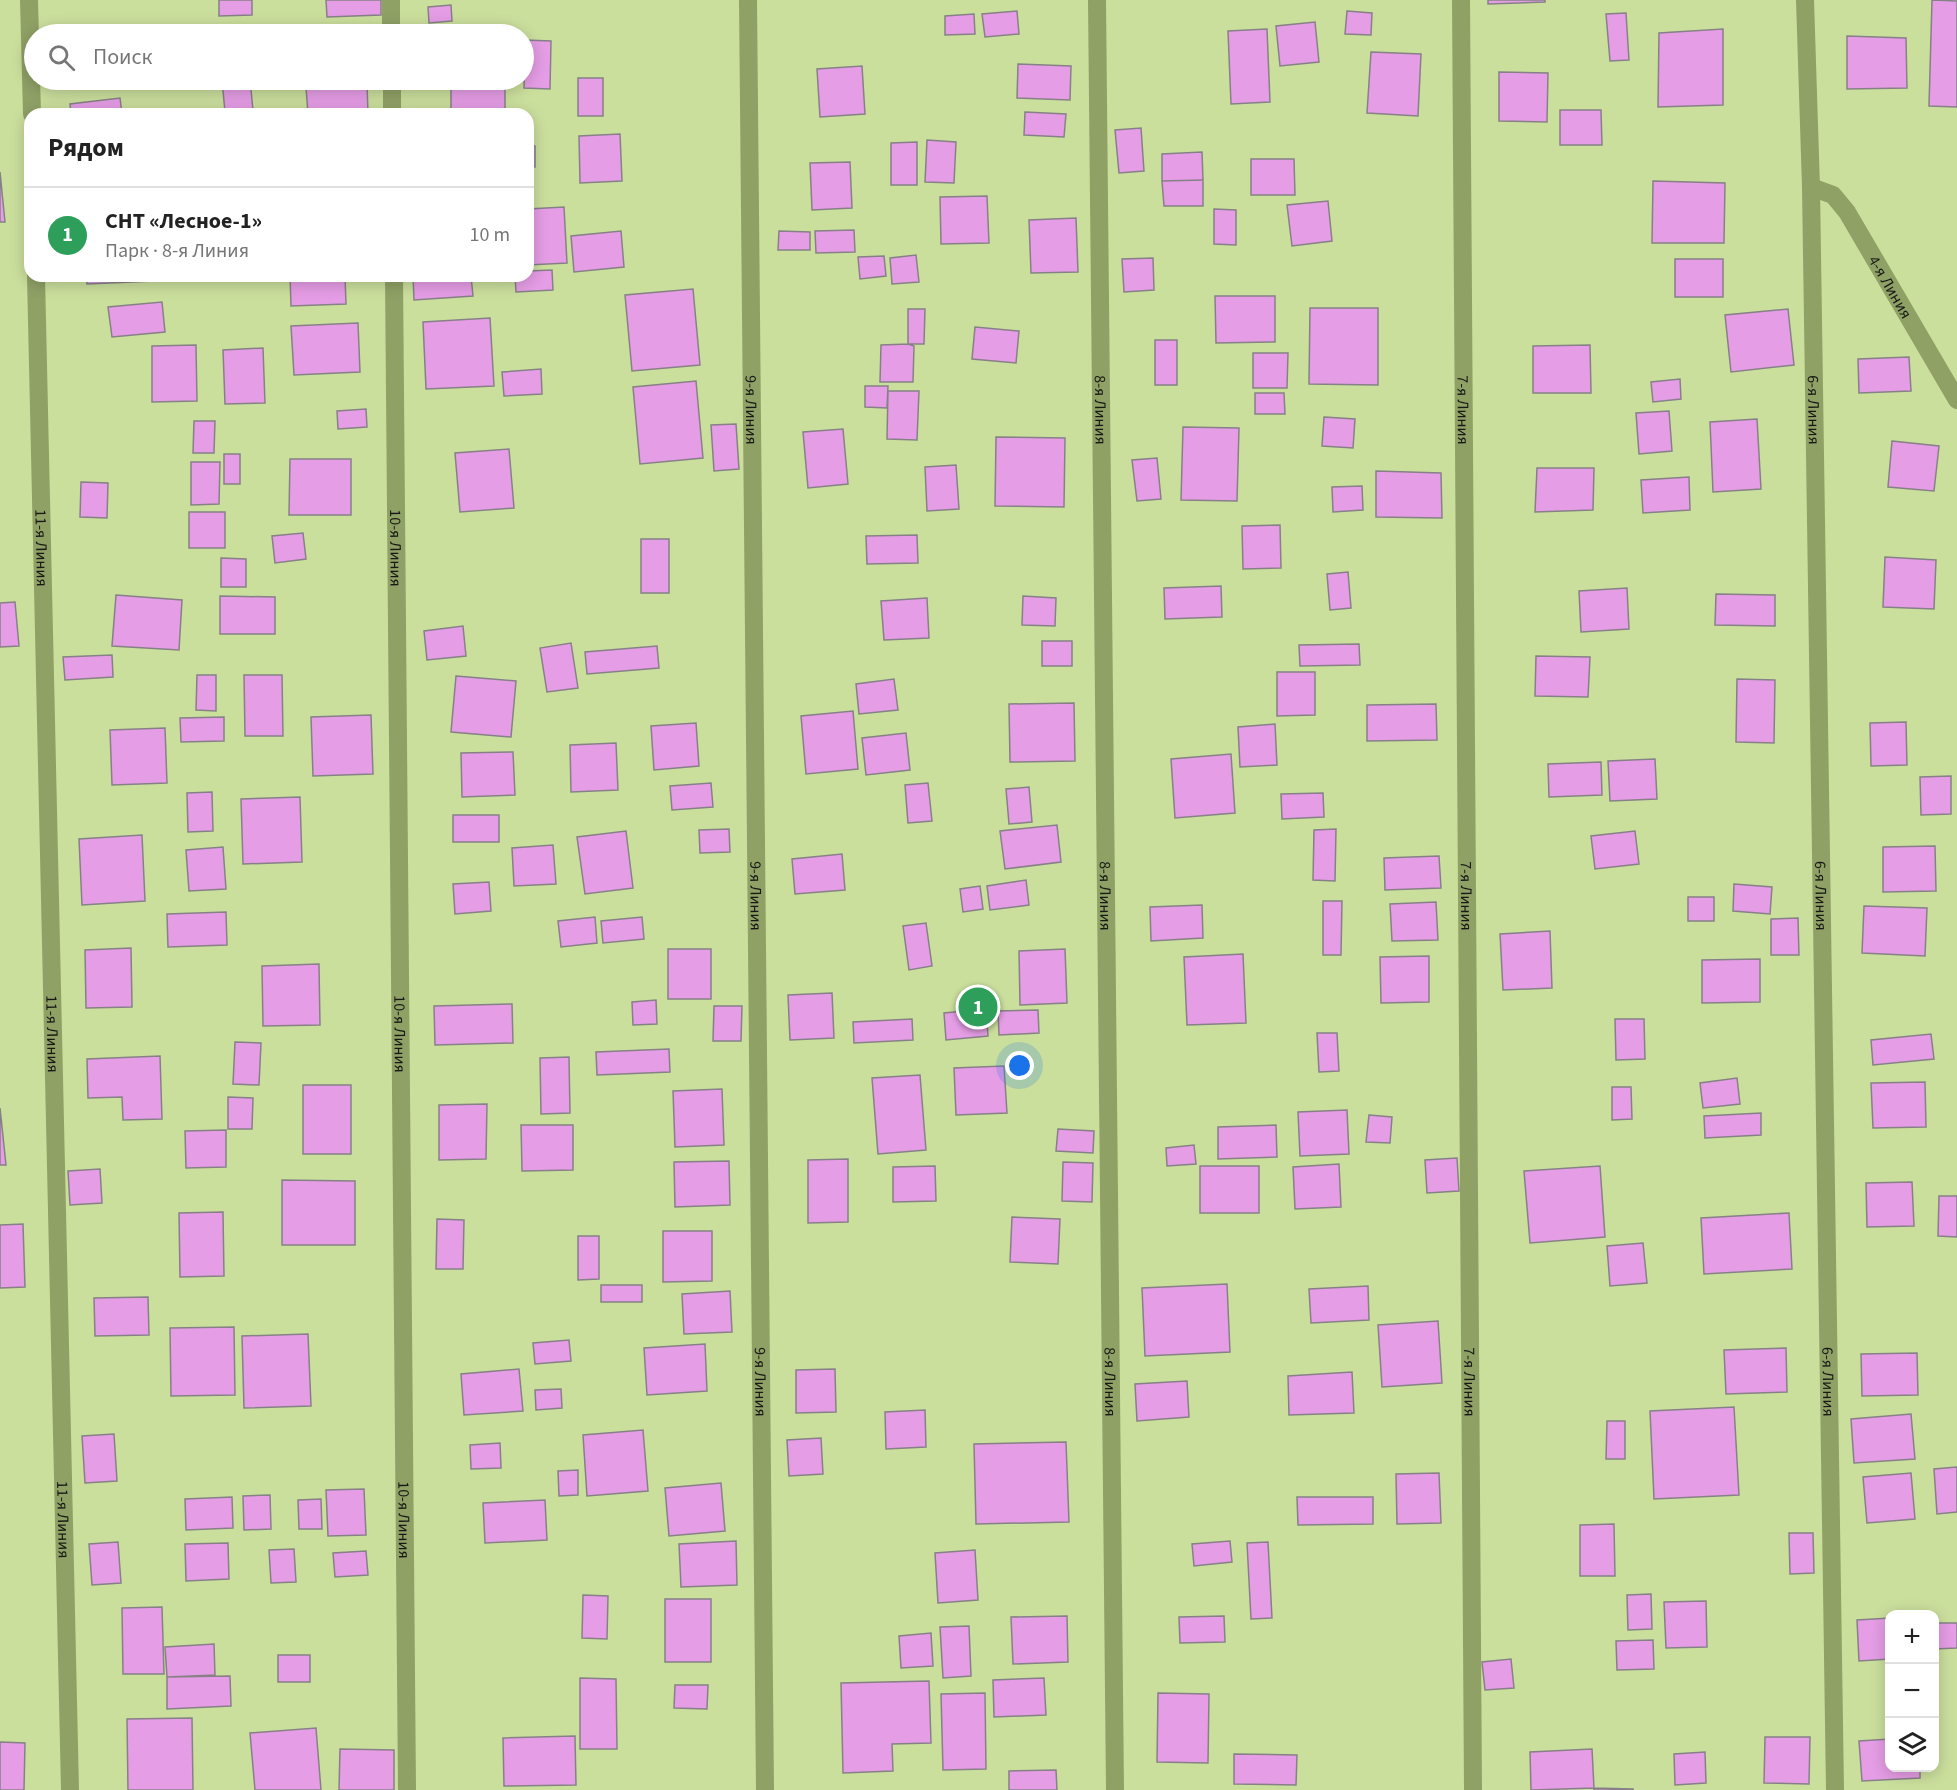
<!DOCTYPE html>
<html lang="ru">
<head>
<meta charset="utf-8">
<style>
  :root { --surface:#fff; --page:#f2f2f2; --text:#222; --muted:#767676; --line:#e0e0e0; --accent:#111827 }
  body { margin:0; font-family:"Source Sans 3",sans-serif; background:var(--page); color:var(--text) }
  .controls { position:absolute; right:18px; bottom:18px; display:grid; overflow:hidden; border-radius:12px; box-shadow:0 3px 15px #0003 }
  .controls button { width:54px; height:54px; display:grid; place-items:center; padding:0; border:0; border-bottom:2px solid var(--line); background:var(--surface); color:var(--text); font:30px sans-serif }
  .you { position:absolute; left:1020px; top:1066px; width:21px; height:21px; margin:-15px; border:4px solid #fff; border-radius:50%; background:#1a73e8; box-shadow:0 0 0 9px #1a73e833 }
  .badge { display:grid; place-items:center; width:39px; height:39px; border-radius:50%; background:var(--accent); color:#fff; font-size:20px; font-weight:700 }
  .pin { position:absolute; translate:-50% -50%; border:3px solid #fff; box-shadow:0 2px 6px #0006 }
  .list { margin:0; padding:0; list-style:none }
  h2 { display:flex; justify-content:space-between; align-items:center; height:78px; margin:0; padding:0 24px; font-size:26px }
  h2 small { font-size:20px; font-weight:400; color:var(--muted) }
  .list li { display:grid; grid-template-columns:39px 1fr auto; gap:18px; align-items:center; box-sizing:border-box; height:96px; padding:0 24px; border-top:2px solid var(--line) }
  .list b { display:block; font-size:22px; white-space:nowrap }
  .list p { margin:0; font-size:20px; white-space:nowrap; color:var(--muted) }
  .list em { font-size:20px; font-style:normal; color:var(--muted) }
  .icon { flex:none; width:33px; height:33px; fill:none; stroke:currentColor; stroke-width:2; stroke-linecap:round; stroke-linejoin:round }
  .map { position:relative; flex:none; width:1957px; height:1790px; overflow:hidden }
  .search { position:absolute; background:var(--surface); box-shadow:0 3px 15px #0003; left:24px; top:24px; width:510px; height:66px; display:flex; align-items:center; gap:15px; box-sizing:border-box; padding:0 21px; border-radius:33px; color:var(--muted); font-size:22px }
  .panel { position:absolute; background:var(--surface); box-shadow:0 3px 15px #0003; left:24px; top:108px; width:510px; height:174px; border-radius:18px }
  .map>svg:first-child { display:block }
</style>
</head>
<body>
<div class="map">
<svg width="1957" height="1790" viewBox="0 0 1957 1790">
  <rect width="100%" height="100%" fill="#e7eae1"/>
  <path fill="#cbdf9d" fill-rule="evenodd" d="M0,0H1957V1790H0ZM34,34H524V80H34ZM30,114H528V276H30ZM1890,1614H1934V1768H1890Z"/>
  <path fill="#e59de5" stroke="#878187" stroke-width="1.5" d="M219,0H252V15L219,16Z
    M326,0H381V15L327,17Z
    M1488,0H1545V2L1488,4Z
    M1932,0L1957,1V107L1929,106Z
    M451,5L452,21L429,23L428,7Z
    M1017,11L1019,34L985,37L982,14Z
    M1347,11L1372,13L1371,35L1345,34Z
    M1626,13L1629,60L1610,61L1606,14Z
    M974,14L975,34L945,35V16Z
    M1315,22L1319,62L1280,66L1276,26Z
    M1267,29L1270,102L1231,104L1228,31Z
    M1723,29V105L1658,107L1659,33Z
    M1847,36L1906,38L1907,88L1847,89Z
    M525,40L551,41L550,89L524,88Z
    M1371,52L1421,54L1418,116L1367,113Z
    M1018,64L1071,66L1070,100L1017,98Z
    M862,66L865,114L820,117L817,69Z
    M1499,72L1548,73L1547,122L1499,121Z
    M578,78H603V116H578Z
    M222,80H250L253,110L225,112Z
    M451,80H505V114H451Z
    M367,83L368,114H308L306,87Z
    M120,98L122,114H71L70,104Z
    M1560,110H1601L1602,145H1560Z
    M1025,112L1066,114L1064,137L1024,135Z
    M1141,128L1144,171L1119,173L1115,130Z
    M620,134L622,181L580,183L579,136Z
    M927,140L956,142L954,183L925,182Z
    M917,142V185H891V143Z
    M528,146H535V167H528Z
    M1202,152L1203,180L1162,181V154Z
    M1251,159H1294L1295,195H1251Z
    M850,162L852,208L812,210L810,163Z
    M0,172L5,222H0Z
    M1203,180V206H1164L1162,181Z
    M1653,181L1725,183L1724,243H1652Z
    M987,196L989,243L941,244L940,197Z
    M1328,201L1332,241L1292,246L1287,205Z
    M564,207L567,263L528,265V209Z
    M1214,209L1236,210V245L1214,244Z
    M1076,218L1078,272L1031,273L1029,220Z
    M854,230L855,252L816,253L815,231Z
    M621,231L624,267L574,272L571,236Z
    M779,231L810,232V250H778Z
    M916,255L919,282L892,284L890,258Z
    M884,256L886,276L860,279L858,257Z
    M1153,258L1154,290L1124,292L1122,259Z
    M1675,259H1723V297H1675Z
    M552,270L553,290L516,292L515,276H528V271Z
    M87,276H154V281L87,284Z
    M290,276H345L346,304L291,306Z
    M413,276H471L473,296L414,300Z
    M693,289L700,365L632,371L625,295Z
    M1215,296H1275V342L1216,343Z
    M162,302L165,332L112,337L108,307Z
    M1310,308H1378V385L1309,384Z
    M908,309H925L924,344H908Z
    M1788,309L1794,365L1731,372L1725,315Z
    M490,318L494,386L426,389L423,322Z
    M358,323L360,372L294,375L291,326Z
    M975,327L1019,331L1016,363L972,359Z
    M1155,340H1177V385H1155Z
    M908,344L914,346L913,382H880L881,345Z
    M196,345L197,401L152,402V346Z
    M1590,345L1591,393H1533V346Z
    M263,348L265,403L225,404L223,350Z
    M1253,353H1288L1287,388H1253Z
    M1909,357L1911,391L1859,393L1858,359Z
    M541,369L542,394L504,396L502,372Z
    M1680,379L1681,399L1653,402L1651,382Z
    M696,381L703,458L640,464L633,387Z
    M865,386H888L887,408L865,407Z
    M888,391H919L917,440L887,439Z
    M1255,393H1284L1285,414H1255Z
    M366,409L367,427L338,429L337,411Z
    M1669,411L1672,451L1639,454L1636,413Z
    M1324,417L1355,419L1353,448L1322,446Z
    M1757,419L1761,489L1713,492L1710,422Z
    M194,421H215L214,453H193Z
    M736,424L739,469L714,471L711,425Z
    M1183,427L1239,428L1237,501L1181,500Z
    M843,429L848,484L808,488L803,432Z
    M996,437L1065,438L1064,507L995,506Z
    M1892,441L1939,446L1934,491L1888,487Z
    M509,449L514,508L460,512L455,453Z
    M224,454H240V484H224Z
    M1157,458L1161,499L1137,501L1132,460Z
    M290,459H351V515H289Z
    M191,462H220L219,504L191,505Z
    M956,465L959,509L927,511L925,467Z
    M1537,468H1594L1593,510L1535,512Z
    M1376,471L1441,473L1442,518L1376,517Z
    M1689,477L1690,510L1643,513L1641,480Z
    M81,482L108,483L107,518L80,517Z
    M1362,486L1363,510L1333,512L1332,487Z
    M189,512H225V548H189Z
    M1280,525L1281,568L1243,569L1242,526Z
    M303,533L306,559L275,563L272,536Z
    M917,535L918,563L867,564L866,536Z
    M641,539H669V593H641Z
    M1885,557L1936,560L1934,609L1883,607Z
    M221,558L246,559V587H221Z
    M1348,572L1351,608L1330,610L1327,574Z
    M1221,586L1222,617L1165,619L1164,588Z
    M1627,588L1629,629L1581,632L1579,591Z
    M1716,594L1775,595V626L1715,625Z
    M116,595L182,600L179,650L112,646Z
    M220,596L275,597V634H220Z
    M1023,596L1056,598L1055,626L1022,625Z
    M927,598L929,638L884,640L881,601Z
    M15,602L19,646L0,647V603Z
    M463,626L466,656L427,660L424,631Z
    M1042,641H1072V666H1042Z
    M571,643L578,688L547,692L540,648Z
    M1359,644L1360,665L1300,666L1299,645Z
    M657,646L659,668L587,674L585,652Z
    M112,655L113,677L65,680L63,657Z
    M1536,656L1590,657L1588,697L1535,696Z
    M1277,672H1315V715L1277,716Z
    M197,675H216V711L196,710Z
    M244,675H282L283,736H245Z
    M456,676L516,681L511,737L451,732Z
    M894,679L898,710L859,714L856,684Z
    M1737,679L1775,680L1774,743L1736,742Z
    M1074,703L1075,761L1010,762L1009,704Z
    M1436,704L1437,740L1367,741V705Z
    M853,711L858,769L806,774L801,716Z
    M371,715L373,774L313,776L311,717Z
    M224,717V741L181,742L180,718Z
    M1906,722L1907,765L1871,766L1870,723Z
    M696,723L699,766L654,770L651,726Z
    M1275,724L1277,765L1240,767L1238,727Z
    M165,728L167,783L112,785L110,730Z
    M906,733L910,770L866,775L862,738Z
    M616,743L618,790L571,792L570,745Z
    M513,752L515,795L462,797L461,753Z
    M1231,754L1235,813L1175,818L1171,759Z
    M1655,759L1657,799L1610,801L1608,761Z
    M1601,762L1602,795L1549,797L1548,764Z
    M1951,776V814L1921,815L1920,777Z
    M711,783L713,807L672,810L670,786Z
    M928,783L932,821L908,823L905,785Z
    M1029,787L1032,822L1009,824L1006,789Z
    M212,792L213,831L188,832L187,793Z
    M1323,793L1324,817L1282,819L1281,794Z
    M300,797L302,862L243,864L241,799Z
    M453,815H499V842H453Z
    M1057,825L1061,862L1005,869L1000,831Z
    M729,829L730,852L700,853L699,830Z
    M1336,829L1335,881L1313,880L1314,830Z
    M626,831L633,888L585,894L577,837Z
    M1635,831L1639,864L1595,869L1591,836Z
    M142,835L145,901L82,905L79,839Z
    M553,845L556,884L514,886L512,848Z
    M1935,846L1936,891L1883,892V847Z
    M223,847L226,889L189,891L186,850Z
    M842,854L845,890L795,894L792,859Z
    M1439,856L1441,888L1385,890L1384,858Z
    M1026,880L1029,905L990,910L987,886Z
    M489,882L491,911L455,914L453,884Z
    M1734,884L1772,887L1770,914L1733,911Z
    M980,886L983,909L963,912L960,889Z
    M1688,897H1714V921H1688Z
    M1323,901H1342L1341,955H1323Z
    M1436,902L1438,940L1392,941L1390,904Z
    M1202,905L1203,938L1151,941L1150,907Z
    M1864,906L1927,908L1925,956L1862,953Z
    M226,912L227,945L168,947L167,914Z
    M595,917L597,943L561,947L558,921Z
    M642,917L644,939L603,943L601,921Z
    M1798,918L1799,955H1771V919Z
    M926,923L932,966L909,970L903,926Z
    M1550,931L1552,988L1503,990L1500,934Z
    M131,948L132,1007L86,1008L85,950Z
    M668,949H711V999H668Z
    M1065,949L1067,1003L1020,1005L1019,951Z
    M1243,954L1246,1023L1187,1025L1184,957Z
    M1429,956V1002L1381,1003L1380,957Z
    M1760,959V1002L1702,1003V960Z
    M319,964L320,1025L263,1026L262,966Z
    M832,993L834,1038L790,1040L788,995Z
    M656,1000L657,1024L633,1025L632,1002Z
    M512,1004L513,1043L435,1045L434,1006Z
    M714,1006H742L741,1041H713Z
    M986,1009L988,1036L946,1040L944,1013Z
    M1038,1010L1039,1033L999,1035L998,1011Z
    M912,1019L913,1040L854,1043L853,1022Z
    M1615,1019H1644L1645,1059L1616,1060Z
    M1317,1033H1337L1339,1071L1319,1072Z
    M1931,1034L1934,1059L1873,1065L1871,1040Z
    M235,1042L261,1043L259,1085L233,1084Z
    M669,1049L670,1072L597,1075L596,1052Z
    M160,1056L162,1119L123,1120L122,1097L88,1098L87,1059Z
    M569,1057L570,1113L541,1114L540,1058Z
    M1004,1066L1007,1113L956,1115L954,1068Z
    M920,1075L926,1150L878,1154L872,1078Z
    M1737,1078L1740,1104L1703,1108L1700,1083Z
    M1925,1082L1926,1127L1873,1128L1871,1083Z
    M303,1085H351V1154H303Z
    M1612,1087H1631L1632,1119L1612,1120Z
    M722,1089L724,1145L675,1147L673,1091Z
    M228,1097L253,1098L252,1129H228Z
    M487,1104L486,1159L439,1160V1105Z
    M0,1108L6,1165H0Z
    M1347,1110L1349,1154L1300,1156L1298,1112Z
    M1761,1113V1135L1705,1138L1704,1116Z
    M1369,1115L1392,1117L1390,1143L1366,1142Z
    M521,1125H573V1170L522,1171Z
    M1276,1125L1277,1157L1218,1159V1127Z
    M1058,1129L1094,1131L1093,1153L1056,1151Z
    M226,1130V1167L186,1168L185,1131Z
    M1194,1145L1196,1164L1167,1166L1166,1148Z
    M1457,1158L1459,1191L1427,1193L1425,1160Z
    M848,1159V1222L808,1223V1160Z
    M729,1161L730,1205L675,1207L674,1162Z
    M1063,1162L1093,1163L1092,1202L1062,1201Z
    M1339,1164L1341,1207L1295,1209L1293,1167Z
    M935,1166L936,1201L893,1202V1167Z
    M1200,1166H1259V1213H1200Z
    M1600,1166L1605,1237L1530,1243L1524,1171Z
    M100,1169L102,1203L70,1205L68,1171Z
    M282,1180L355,1181V1245H282Z
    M1912,1182L1914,1226L1867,1227L1866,1183Z
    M1939,1196H1957V1237L1938,1236Z
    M223,1212L224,1276L180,1277L179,1213Z
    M1789,1213L1792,1269L1704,1274L1701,1218Z
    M1012,1217L1060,1219L1058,1264L1010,1262Z
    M437,1219L464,1220L463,1269H436Z
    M23,1224L25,1287L0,1288V1225Z
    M663,1231H712V1281L663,1282Z
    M578,1236H599V1279L578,1280Z
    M1643,1243L1647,1283L1610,1286L1607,1246Z
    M1227,1284L1230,1352L1145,1356L1142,1288Z
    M601,1285H642V1302H601Z
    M1368,1286L1369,1320L1311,1323L1309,1289Z
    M730,1291L732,1332L684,1334L682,1294Z
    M148,1297L149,1335L95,1336L94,1298Z
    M1438,1321L1442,1383L1382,1387L1378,1325Z
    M234,1327L235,1395L171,1396L170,1328Z
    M308,1334L311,1406L244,1408L242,1336Z
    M569,1340L571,1361L535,1364L533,1343Z
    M705,1344L707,1391L647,1395L644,1348Z
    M1786,1348L1787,1392L1726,1394L1724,1350Z
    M1917,1353L1918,1395L1862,1396L1861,1354Z
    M519,1369L523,1411L464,1415L461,1374Z
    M835,1369L836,1412L796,1413V1370Z
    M1352,1372L1354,1413L1289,1415L1288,1376Z
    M1187,1381L1189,1417L1137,1421L1135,1384Z
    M561,1389L562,1408L536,1410L535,1390Z
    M1734,1407L1739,1495L1654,1499L1650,1411Z
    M925,1410L926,1447L886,1449L885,1412Z
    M1911,1414L1915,1459L1854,1463L1851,1419Z
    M1607,1421H1625V1459H1606Z
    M643,1430L648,1491L587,1496L583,1435Z
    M114,1434L117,1481L85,1483L82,1436Z
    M821,1438L823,1474L789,1476L787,1440Z
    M1066,1442L1069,1522L976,1524L974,1444Z
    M500,1443L501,1468L471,1469L470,1445Z
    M1957,1467V1512L1937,1514L1934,1469Z
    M578,1470V1495L559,1496L558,1471Z
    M1439,1473L1441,1523L1397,1524L1396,1474Z
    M1911,1473L1915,1519L1867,1523L1863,1477Z
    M721,1483L725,1531L669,1536L665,1488Z
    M364,1489L366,1535L328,1536L326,1490Z
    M270,1495L271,1529L244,1530L243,1496Z
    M232,1497L233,1528L186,1530L185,1499Z
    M1297,1497H1373V1524L1298,1525Z
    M321,1499L322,1529H299L298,1500Z
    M545,1500L547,1540L485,1543L483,1503Z
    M1614,1524L1615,1576H1580V1525Z
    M1789,1533H1813L1814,1573L1790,1574Z
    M736,1541L737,1585L681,1587L679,1544Z
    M1230,1541L1232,1562L1194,1566L1192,1544Z
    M118,1542L121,1583L92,1585L89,1544Z
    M1268,1542L1272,1618L1251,1619L1247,1543Z
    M228,1543L229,1579L186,1581L185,1544Z
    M294,1549L296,1582L271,1583L269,1550Z
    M975,1550L978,1600L938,1603L935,1553Z
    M366,1551L368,1575L335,1577L333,1553Z
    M1651,1594L1652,1629L1628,1630L1627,1595Z
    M583,1595L608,1596L607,1639L582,1638Z
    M665,1599H711V1662H665Z
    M1706,1601L1707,1647L1666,1648L1664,1602Z
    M162,1607L164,1674H123L122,1608Z
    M1067,1616L1068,1662L1013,1664L1011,1617Z
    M1224,1616L1225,1642L1180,1643L1179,1617Z
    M1890,1618V1659L1859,1661L1857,1620Z
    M1934,1623H1957V1648L1935,1649Z
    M969,1626L971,1676L943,1678L940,1627Z
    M931,1633L933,1666L901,1668L899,1636Z
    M1653,1640L1654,1669L1617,1670L1616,1641Z
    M214,1644L215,1675L167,1677L165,1647Z
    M278,1655H310V1682H278Z
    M1511,1659L1514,1688L1485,1690L1482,1662Z
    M230,1676L231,1706L167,1709V1677Z
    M580,1678L616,1679L617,1749H580Z
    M1044,1678L1046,1715L994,1717L993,1680Z
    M929,1681L931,1743L892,1744L893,1771L843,1773L841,1683Z
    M675,1685H708L707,1709L674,1708Z
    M985,1693L986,1769L943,1770L941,1694Z
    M1158,1693L1209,1694L1208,1763L1157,1762Z
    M192,1718L193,1790H128L127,1719Z
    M316,1728L321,1790H255L250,1733Z
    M575,1736L576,1785L504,1786L503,1738Z
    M1765,1737H1810L1809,1784L1764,1783Z
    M1890,1739V1768H1920V1778L1862,1781L1859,1741Z
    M0,1742L25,1743L24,1790H0Z
    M340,1749L394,1750V1790H339Z
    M1592,1749L1594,1788L1531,1790L1530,1752Z
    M1705,1752L1706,1783L1675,1785L1674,1754Z
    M1234,1754L1297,1755L1296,1785L1234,1784Z
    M1056,1770L1057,1790H1009V1771Z
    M1594,1788L1633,1789V1790H1594Z"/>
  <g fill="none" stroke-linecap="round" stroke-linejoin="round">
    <g stroke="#90a166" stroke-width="18">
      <path d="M29,0L32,114"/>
      <path d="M391,0V34"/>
      <path id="s1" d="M748,0L765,1790"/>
      <path id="s2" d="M1097,0L1115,1790"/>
      <path id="s3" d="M1461,0L1473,1790"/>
      <path id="s4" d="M1805,0L1811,187L1835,1790"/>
      <path d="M392,80V114"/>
      <path id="s5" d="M1811,187L1833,195L1847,212L1957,400"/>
      <path id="s6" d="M36,276L70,1790"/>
      <path id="s7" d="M394,276L407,1790"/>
    </g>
  </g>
  <g text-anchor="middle" stroke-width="4.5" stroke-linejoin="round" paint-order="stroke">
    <g font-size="16" fill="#181916" stroke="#e7eae1">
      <text dy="6" stroke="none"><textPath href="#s5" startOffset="132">4-я Линия</textPath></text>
      <text dy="6" stroke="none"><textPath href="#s1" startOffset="410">9-я Линия</textPath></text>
      <text dy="6" stroke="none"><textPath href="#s2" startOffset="410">8-я Линия</textPath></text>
      <text dy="6" stroke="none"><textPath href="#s3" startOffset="410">7-я Линия</textPath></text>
      <text dy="6" stroke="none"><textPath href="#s4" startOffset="410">6-я Линия</textPath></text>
      <text dy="6" stroke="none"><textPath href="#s6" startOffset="272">11-я Линия</textPath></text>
      <text dy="6" stroke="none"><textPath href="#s7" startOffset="272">10-я Линия</textPath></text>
      <text dy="6" stroke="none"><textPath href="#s1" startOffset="896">9-я Линия</textPath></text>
      <text dy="6" stroke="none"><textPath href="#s2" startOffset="896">8-я Линия</textPath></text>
      <text dy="6" stroke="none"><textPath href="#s3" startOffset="896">7-я Линия</textPath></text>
      <text dy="6" stroke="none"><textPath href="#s4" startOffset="896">6-я Линия</textPath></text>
      <text dy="6" stroke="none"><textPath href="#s6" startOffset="758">11-я Линия</textPath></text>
      <text dy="6" stroke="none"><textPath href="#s7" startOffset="758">10-я Линия</textPath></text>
      <text dy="6" stroke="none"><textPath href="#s1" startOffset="1382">9-я Линия</textPath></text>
      <text dy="6" stroke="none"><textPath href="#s2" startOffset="1382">8-я Линия</textPath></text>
      <text dy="6" stroke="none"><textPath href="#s3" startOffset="1382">7-я Линия</textPath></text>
      <text dy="6" stroke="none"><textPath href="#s4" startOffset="1382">6-я Линия</textPath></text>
      <text dy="6" stroke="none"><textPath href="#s6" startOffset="1244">11-я Линия</textPath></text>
      <text dy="6" stroke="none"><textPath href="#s7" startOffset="1244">10-я Линия</textPath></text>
    </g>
  </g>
</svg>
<div class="controls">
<button>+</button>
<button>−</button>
<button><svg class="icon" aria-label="layers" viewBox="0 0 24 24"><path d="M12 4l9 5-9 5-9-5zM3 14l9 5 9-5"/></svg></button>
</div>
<div class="you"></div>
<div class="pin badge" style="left:978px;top:1007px;background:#2e9e5b">1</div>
<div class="search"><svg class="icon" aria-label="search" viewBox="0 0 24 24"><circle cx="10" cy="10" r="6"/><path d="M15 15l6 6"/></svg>Поиск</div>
<section class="panel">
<h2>Рядом<small></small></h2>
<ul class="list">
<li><span class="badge" style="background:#2e9e5b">1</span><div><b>СНТ «Лесное-1»</b><p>Парк · 8-я Линия</p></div><em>10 m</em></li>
</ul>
</section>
</div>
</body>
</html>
